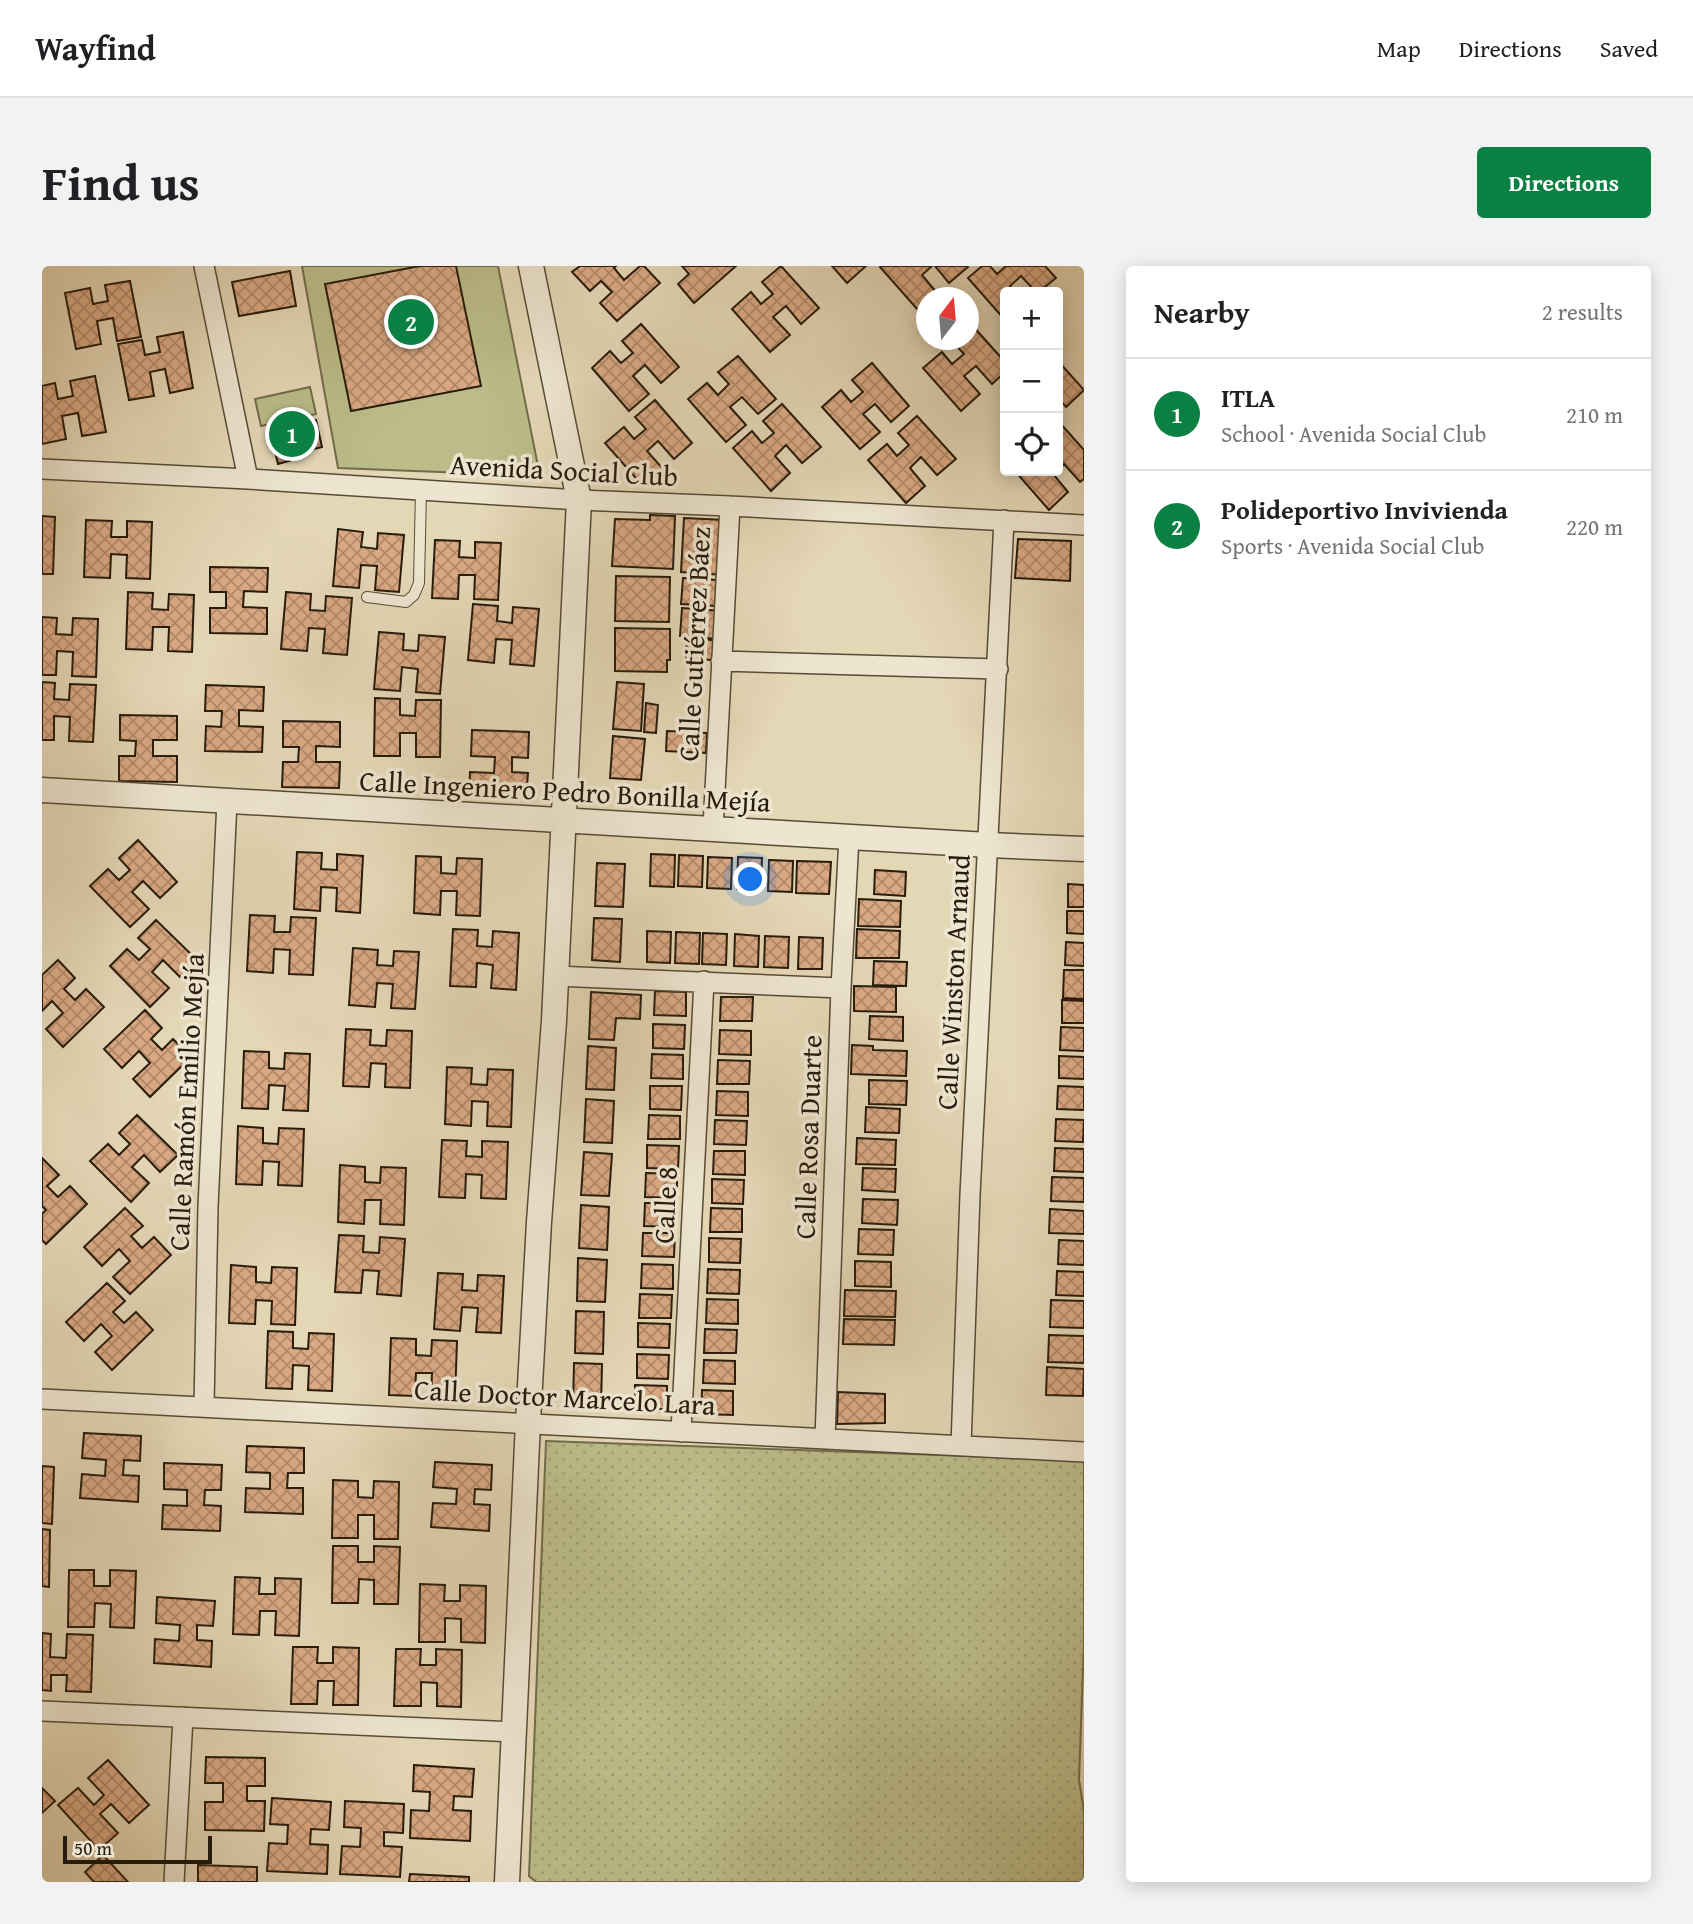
<!DOCTYPE html>
<html lang="en">
<head>
<meta charset="utf-8">
<style>
  :root { --surface:#fff; --page:#f2f2f2; --text:#202124; --muted:#757577; --line:#e0e0e0; --accent:#0b8043 }
  body { margin:0; font-family:"Gentium Book Plus",serif; background:var(--page); color:var(--text) }
  .controls { position:absolute; right:21px; top:21px; display:grid; overflow:hidden; border-radius:7px; box-shadow:0 4px 18px #0003 }
  .controls button { width:63px; height:63px; display:grid; place-items:center; padding:0; border:0; border-bottom:2px solid var(--line); background:var(--surface); color:var(--text); font:35px sans-serif }
  .compass { position:absolute; left:874px; top:21px; width:63px; height:63px; border-radius:50%; background:var(--surface); box-shadow:0 4px 18px #0003; rotate:16deg }
  .scale { position:absolute; left:21px; bottom:18px; width:149px; box-sizing:border-box; padding-left:7px; border:4px solid #281c0b; border-top:0; font-size:19px; line-height:24px; white-space:nowrap; color:#281c0b; -webkit-text-stroke:5px #ede5d0; paint-order:stroke }
  .you { position:absolute; left:709px; top:614px; width:24px; height:24px; margin:-18px; border:5px solid #fff; border-radius:50%; background:#1a73e8; box-shadow:0 0 0 10px #1a73e833 }
  .badge { display:grid; place-items:center; width:46px; height:46px; border-radius:50%; background:var(--accent); color:#fff; font-size:23px; font-weight:700 }
  .pin { position:absolute; translate:-50% -50%; border:4px solid #fff; box-shadow:0 2px 7px #0006 }
  .list { margin:0; padding:0; list-style:none }
  h2 { display:flex; justify-content:space-between; align-items:center; height:91px; margin:0; padding:0 28px; font-size:30px }
  h2 small { font-size:23px; font-weight:400; color:var(--muted) }
  .list li { display:grid; grid-template-columns:46px 1fr auto; gap:21px; align-items:center; box-sizing:border-box; height:112px; padding:0 28px; border-top:2px solid var(--line) }
  .list b { display:block; font-size:26px; white-space:nowrap }
  .list p { margin:0; font-size:23px; white-space:nowrap; color:var(--muted) }
  .list em { font-size:23px; font-style:normal; color:var(--muted) }
  .icon { flex:none; width:38px; height:38px; fill:none; stroke:currentColor; stroke-width:2; stroke-linecap:round; stroke-linejoin:round }
  .map { position:relative; flex:none; width:1042px; height:1616px; overflow:hidden; border-radius:7px }
  header { display:flex; align-items:center; gap:42px; box-sizing:border-box; height:98px; padding:0 35px; background:var(--surface); border-bottom:2px solid var(--line) }
  header strong { font-size:33px }
  nav { display:flex; gap:38px; margin-inline-start:auto; font-size:24px }
  .intro { display:flex; align-items:center; justify-content:space-between; box-sizing:border-box; height:168px; padding:0 42px }
  h1 { margin:0; font-size:49px }
  .button { padding:18px 32px; border-radius:7px; background:var(--accent); color:#fff; font-size:24px; font-weight:700 }
  main { display:flex; gap:42px; padding:0 42px }
  aside { flex:1; background:var(--surface); border-radius:7px; box-shadow:0 4px 18px #0003 }
  .map>svg:first-child { display:block }
</style>
</head>
<body>
<header>
<strong>Wayfind</strong>
<nav><a>Map</a><a>Directions</a><a>Saved</a></nav>
</header>
<div class="intro"><h1>Find us</h1><a class="button">Directions</a></div>
<main>
<div class="map">
<svg width="1042" height="1616" viewBox="0 0 1042 1616">
  <defs>
    <pattern id="grass-dots" width="8" height="8" patternUnits="userSpaceOnUse" patternTransform="scale(1.75)"><rect width="8" height="8" fill="#bbbc89"/><path d="M2 2h.1M6 6h.1" fill="none" stroke="#a1a175" stroke-width="1.8" stroke-linecap="round"/></pattern>
    <pattern id="building-cross-hatch" width="8" height="8" patternUnits="userSpaceOnUse" patternTransform="scale(1.75)"><rect width="8" height="8" fill="#daa984"/><path d="M0 0l8 8M0 8l8-8" fill="none" stroke="#b1896a"/></pattern>
  </defs>
  <rect width="100%" height="100%" fill="#e4d7b6"/>
  <filter id="stains"><feTurbulence type="fractalNoise" baseFrequency=".00286" numOctaves="4"/><feColorMatrix values="0 0 0 0 .2 0 0 0 0 .09 0 0 0 0 .02 0 0 0 .5 -.17"/></filter>
  <radialGradient id="worn" r=".72"><stop offset=".6" stop-color="#630" stop-opacity="0"/><stop offset="1" stop-color="#630" stop-opacity=".3"/></radialGradient>
  <path fill="url(#grass-dots)" stroke="#726c4a" stroke-width="2" d="M504,1175L1042,1194V1377L1037,1514L1042,1544V1613L1039,1616H494L487,1610Z"/>
  <path fill="#bbbc89" stroke="#726c4a" stroke-width="2" d="M260,0H456L498,210L296,202Z
    M268,121L274,148L219,160L213,133Z"/>
  <path fill="url(#building-cross-hatch)" stroke="#281c0b" stroke-width="2" d="M378,0H414L439,120L309,145L283,18Z
    M538,0H574L572,2L582,14L598,0H602L618,17L575,55L558,37L570,26L559,15L548,25L530,6Z
    M640,0H694L652,37L636,18L647,8Z
    M739,0L777,42L759,58L744,40L731,51L748,69L728,86L690,43L709,26L719,38L731,28L720,16Z
    M790,0H824L805,17Z
    M839,0H890L880,9L895,27L890,32H884V37L876,44L838,1Z
    M893,0H925L926,1L907,17Z
    M940,0H948L955,8L964,0H1003L1014,12L997,26H994L979,10L968,20L973,26H963V54L926,12Z
    M248,5L254,40L197,50L190,16Z
    M88,15L99,71L75,75L71,52L55,55L59,78L34,83L23,27L48,22L51,38L66,35L63,19Z
    M599,58L637,101L619,117L603,99L591,110L607,128L587,145L550,102L568,85L579,97L591,87L580,75Z
    M930,59L963,96V106L950,118L934,100L922,110L938,128L919,145L881,102L900,86L910,98L922,88L911,76L914,74H926V62Z
    M141,66L151,122L128,127L123,103L108,106L112,130L87,134L76,78L100,74L103,89L118,86L115,71Z
    M696,90L734,133L716,148L700,131L688,141L704,159L684,176L646,133L665,117L676,129L687,118L676,106Z
    M1016,95L1042,124L1024,141L1016,131Z
    M830,97L867,140L849,156L833,138L821,148L838,166L818,183L780,141L799,124L809,136L821,126L810,114Z
    M53,110L64,166L40,170L36,147L20,150L24,173L0,178V120L13,117L16,133L31,130L28,115Z
    M613,134L650,177L632,193L616,175L605,185L621,203L601,220L563,177L582,161L592,173L604,163L593,151Z
    M740,138L779,181L760,197L744,179L733,190L748,207L729,225L691,182L710,165L720,177L732,167L721,155Z
    M875,150L914,193L895,209L879,191L868,202L883,220L864,237L826,194L845,178L855,190L867,179L856,167Z
    M274,154L280,181L248,189L250,194L236,198L227,160L243,156L245,162Z
    M1018,157L1042,184V213L1038,216L1022,198L1016,204V159Z
    M973,205H1015L1011,208L1026,226L1007,244Z
    M608,249L633,250L631,303L570,300L573,253L608,254Z
    M0,250L13,251L11,308H0Z
    M642,252L683,254L680,309L639,306Z
    M44,254L70,255L69,271H85V255L110,256L108,313L84,312L85,289L69,288L68,312L42,311Z
    M296,263L321,266L319,281L335,283L336,267L362,269L357,326L333,324L335,300L319,299L317,322L291,320Z
    M976,273L1029,275L1028,315L973,312Z
    M393,274L418,275L417,291L433,292V276L459,277L456,334L432,333L433,309H417L416,333L390,332Z
    M168,301L226,302L225,326L202,325L201,341L225,342V368L168,367V342H184V326H168Z
    M574,310L628,311L627,356L573,355Z
    M641,312L675,314L674,340L639,338Z
    M86,326L111,327L110,343L126,344L127,328L152,329L150,386L126,385L127,361H111L110,384L84,383Z
    M244,326L269,328L268,344L283,345L284,330L310,332L305,389L281,387L283,363L267,362L265,385L239,383Z
    M431,338L456,340L455,355L470,357L471,341L497,343L492,400L468,398L470,374L454,373L452,397L426,394Z
    M640,342L679,345L677,373L638,370Z
    M0,351L15,352L14,368L30,369L31,352L56,353L54,411L30,410L31,386L15,385L14,409H0Z
    M573,362L628,363V394H625V406L573,405Z
    M337,366L362,368L361,384L376,385L377,369L403,371L398,428L374,426L376,403L360,401L358,425L332,423Z
    M645,373L672,374L671,394L644,393Z
    M0,416L13,417L12,433L27,434L28,418L54,419L51,476L27,475L28,451L12,450V474H0Z
    M575,416L602,418L599,465L571,463Z
    M164,419L222,421L221,445L197,444V460L221,461L220,486L163,485L164,460L179,461L180,445H163Z
    M333,432L358,433V449L373,450L374,434H399L398,491H374V467H358V490H332Z
    M604,437L616,439L614,467L602,466Z
    M78,449L135,450V474H111V490H135V516L77,515V490H93L94,475L78,474Z
    M241,455L298,456V481L274,480V496H298L297,522L240,521L241,496H256L257,481H241Z
    M430,464L487,466L486,492L470,491V506L486,507L484,532L427,530L428,506L452,507L453,491L429,490Z
    M625,465L665,467L664,487L624,485Z
    M571,470L603,473L599,514L568,512Z
    M96,574L135,616L118,632L101,615L90,626L107,643L88,661L48,620L66,603L77,614L88,604L77,592Z
    M255,586L280,587L279,603L295,604V588L321,590L318,647L294,645L295,622L279,621L278,645L252,643Z
    M609,588L633,589L632,621L608,620Z
    M637,589L661,590L660,621L636,620Z
    M374,590L399,591V607L414,608L415,592L440,593L438,650L414,649L415,625H399L398,649L372,647Z
    M666,591L690,592L689,623L665,622Z
    M696,591L720,592L719,624L695,623Z
    M727,594L751,595L750,626L726,625Z
    M755,595L789,596L787,628L754,627Z
    M555,597L583,598L581,641L553,640Z
    M833,604L864,606L863,630L832,628Z
    M1026,618L1042,619V641H1026Z
    M817,633L859,635L858,661L816,660Z
    M1025,645H1042V668L1025,667Z
    M208,649L233,650L232,666H248L249,651L274,652L271,709L247,708L248,684L232,683L231,707L205,705Z
    M552,652L580,653L578,696L550,694Z
    M114,654L155,694L138,711L121,694L110,706L127,722L108,741L68,700L85,683L97,694L108,683L96,672Z
    M411,663L436,664L435,680L450,681L451,665L477,667L474,724L449,722L451,699L435,697L434,721L408,720Z
    M815,663L858,665L857,692H814Z
    M605,665L629,666L628,697L605,696Z
    M634,666L658,667L657,698L633,697Z
    M661,667L685,668L684,699L660,698Z
    M693,668L717,670L716,701L692,700Z
    M723,670L747,671L746,702L722,701Z
    M757,671L781,672L780,703H756Z
    M1024,676L1042,677V700L1023,699Z
    M311,682L336,684L335,699L351,700L352,685L377,686L373,743L349,742L351,718L335,717L333,741L307,739Z
    M16,694L33,712L22,723L33,734L44,723L62,741L21,781L4,763L21,747L10,735L0,745V709Z
    M832,695L865,696L864,720L831,719Z
    M1022,704H1042V733L1021,732Z
    M812,720L854,721V746L812,745Z
    M613,725L644,726V750L612,749Z
    M549,726L599,729L598,753L574,752L572,774L547,773Z
    M679,731H711L710,755H678Z
    M1020,734L1042,735V757H1020Z
    M103,744L120,762L109,773L120,784L131,773L149,791L108,831L91,813L108,797L97,785L80,802L62,783Z
    M828,750L861,751V775L827,773Z
    M611,758L643,759L642,783L611,782Z
    M1019,761L1042,762V785L1018,784Z
    M304,763L329,764L328,779L344,780L345,764L370,765L368,822L343,821L344,798L329,797L327,821L301,820Z
    M678,764L709,765V789L677,788Z
    M810,779L831,780V784L865,785L864,810L809,808Z
    M546,780L574,782L572,824L544,823Z
    M202,785L227,786V802L242,803L243,787L268,788L266,845L241,844L243,820L227,819L226,843L200,842Z
    M610,788L641,789V813L609,812Z
    M1017,790L1042,791V813L1017,812Z
    M676,794L708,795L707,818H675Z
    M405,801L430,802L429,818L445,819L446,803L471,804L469,861L445,860L446,836L430,835L429,860L403,858Z
    M827,814L865,815L864,839L827,838Z
    M608,820H640L639,844L608,843Z
    M1016,820L1042,821V844L1015,843Z
    M675,825L706,826V850L674,849Z
    M544,833L572,835L570,877L542,876Z
    M824,841L858,843L857,867L823,866Z
    M95,849L136,889L118,906L102,889L90,901L107,917L89,936L48,895L66,878L77,889L88,878L77,867Z
    M607,849L638,850V873H606Z
    M1014,853L1042,854L1041,876L1013,875Z
    M673,854L705,855L704,879L672,878Z
    M196,860L221,862V877L236,878L237,862L262,863L260,920L236,919L237,896L221,895L220,919L194,918Z
    M815,872L854,874L853,899L814,898Z
    M400,874L425,875L424,890L440,891V875L466,876L464,933L439,932L440,909L424,908L423,932L397,931Z
    M605,879L637,880L636,903L605,902Z
    M1013,882L1042,883V906L1012,905Z
    M672,885H703V909L671,908Z
    M542,886L570,888L567,930L539,929Z
    M0,892L17,909L5,920L16,931L28,920L45,938L4,978L0,974V948L4,944L0,940Z
    M298,899L323,901V916L338,917L339,901L364,902L362,959L338,958L339,934H323L322,958L296,956Z
    M821,902L854,903L853,926L820,924Z
    M604,907L635,908V932L603,931Z
    M1010,911L1042,912V936L1009,935Z
    M670,913L702,914L701,938L670,937Z
    M821,933L856,934L855,959L820,957Z
    M603,937H634V961L602,960Z
    M539,939L567,941L565,984L537,982Z
    M83,942L101,960L89,970L100,982L112,971L129,989L88,1028L71,1011L88,995L77,983L60,1000L42,981Z
    M669,942L700,943V966H668Z
    M1008,943L1042,945V968L1007,967Z
    M817,963L852,964L851,989L816,988Z
    M601,967H633L632,991L600,990Z
    M297,969L322,970L321,986L337,987L338,971L363,973L359,1030L335,1028L337,1005L321,1004L319,1027L293,1026Z
    M667,972L699,973L698,997L667,996Z
    M1017,974L1042,975V999L1016,998Z
    M536,992L565,994L563,1036L535,1035Z
    M813,995L849,996V1021L813,1020Z
    M600,998L631,999V1023L599,1022Z
    M189,999L214,1001V1016L229,1017L230,1001L255,1002L253,1059L229,1058L230,1035L214,1034L213,1058L187,1057Z
    M666,1003L698,1004L697,1028L665,1027Z
    M1015,1005L1042,1006V1030L1014,1029Z
    M396,1007L421,1008L420,1024L435,1025L436,1009L462,1010L459,1067L434,1066L436,1042L420,1041L418,1065L392,1063Z
    M65,1017L83,1035L71,1046L82,1057L94,1046L111,1064L70,1104L53,1086L70,1070L59,1058L42,1075L24,1056Z
    M803,1024L854,1025L853,1051L802,1050Z
    M598,1028L630,1029L629,1052H597Z
    M665,1033L696,1034V1058L664,1057Z
    M1009,1034L1042,1035V1062L1008,1061Z
    M534,1045L562,1046L561,1088L533,1087Z
    M802,1053L853,1054L852,1079L801,1078Z
    M596,1057L628,1058L627,1082L596,1081Z
    M663,1063L695,1064L694,1087H662Z
    M226,1065L251,1066V1082L266,1083L267,1067L292,1068L290,1125L266,1124L267,1100L251,1099L250,1123L224,1122Z
    M1007,1069L1042,1070V1097L1006,1096Z
    M349,1072L374,1073V1089L389,1090L390,1074L415,1075L413,1132L389,1131L390,1107H374L373,1130L347,1129Z
    M595,1088L627,1089L626,1113L595,1112Z
    M662,1094L693,1095V1118L661,1117Z
    M532,1097L560,1098L559,1141L531,1140Z
    M1005,1101L1042,1103L1041,1130L1004,1129Z
    M593,1119L625,1120V1143H593Z
    M660,1124L691,1125V1149L659,1148Z
    M796,1126L843,1128V1157L795,1158Z
    M42,1167L99,1170L98,1195L82,1194L81,1209L97,1210L96,1236L38,1232L40,1208L63,1210L64,1194L40,1192Z
    M205,1180L262,1182V1207H246L245,1222H261V1248L203,1246L204,1222L228,1223V1207L204,1206Z
    M393,1196L450,1199L449,1224L433,1223L432,1238L448,1239L447,1265L389,1261L391,1237L414,1238L415,1223L391,1221Z
    M122,1197L180,1199L179,1224H163L162,1239L179,1240L178,1265L120,1263L121,1239L145,1240V1224L122,1223Z
    M0,1200L12,1201L10,1258L0,1257Z
    M291,1214L316,1215V1231L331,1232L332,1215L357,1216L356,1273H332V1249H316V1272H290Z
    M0,1263L8,1264L7,1321L0,1320Z
    M291,1280H316V1296H332V1280L358,1281L356,1338H332V1314L317,1313L316,1337H290Z
    M27,1304H52V1320H68V1304L94,1305L92,1362L68,1361L69,1338L53,1337L52,1361H26Z
    M193,1311L218,1312L217,1328H233V1312L259,1313L257,1370L233,1369L234,1345H218L217,1369L191,1368Z
    M378,1318L403,1319L402,1335H418V1319L444,1320L443,1377L419,1376V1353L403,1352V1376H377Z
    M115,1331L173,1335L171,1360L155,1359V1374L170,1375L169,1401L112,1397L113,1373L137,1375L138,1359L114,1357Z
    M0,1367L9,1368L8,1391L24,1392L25,1368L51,1369L49,1426L24,1425L25,1409H9V1425L0,1424Z
    M251,1381H276L275,1397H291V1381L317,1382L316,1439H291L292,1415H276L275,1438H249Z
    M354,1383H379L378,1399H394V1383L420,1384L419,1441L395,1440V1417L379,1416V1440H352Z
    M164,1491L223,1492V1520H205V1535H223L222,1565L163,1564V1536H181V1517H163Z
    M66,1494L107,1539L87,1557L69,1538L58,1548L76,1567L57,1584L16,1539L36,1522L52,1539L62,1529L46,1512Z
    M372,1499L432,1503L430,1531L412,1530L411,1544L429,1545L428,1575L368,1572L369,1544L387,1545L388,1526L371,1525Z
    M0,1522L13,1535L0,1547Z
    M230,1532L289,1536L287,1564L269,1563L268,1578L286,1579L285,1608L225,1605L227,1577L245,1578L246,1559L228,1558Z
    M303,1535L362,1538L361,1567L342,1566V1580L360,1581L358,1611L298,1608L300,1580L318,1581L319,1562L302,1561Z
    M61,1589L86,1616H52L43,1606Z
    M156,1599L215,1601V1616H156Z
    M368,1608L427,1611V1616H367Z"/>
  <g fill="none" stroke-linecap="round" stroke-linejoin="round">
    <defs>
      <path id="service" d="M325,331L364,336L372,329L377,317L379,224"/>
      <path id="minor" d="M162,0L206,213
        M0,203L206,213L537,234L688,240L1042,259
        M679,395L956,403
        M671,562L688,240
        M513,710L799,722
        M0,1133L1042,1186
        M162,1140L166,941L185,535
        M639,1166L662,715
        M783,1173L799,722L807,571
        M919,1180L928,929L962,254
        M0,1445L472,1466
        M132,1616L141,1451"/>
      <path id="tertiary" d="M0,524L946,579L1042,583
        M465,1616L486,1156L497,956L512,755L537,234L489,0"/>
    </defs>
    <use href="#service" stroke="#574b36" stroke-width="12"/>
    <use href="#minor" stroke="#574b36" stroke-width="22"/>
    <use href="#tertiary" stroke="#574b36" stroke-width="27"/>
    <use href="#service" stroke="#ede5d0" stroke-width="10"/>
    <use href="#minor" stroke="#ede5d0" stroke-width="19"/>
    <use href="#tertiary" stroke="#ede5d0" stroke-width="24"/>
  </g>
  <g text-anchor="middle" stroke-width="7" stroke-linejoin="round" paint-order="stroke">
    <g font-size="28" fill="#281c0b" stroke="#ede5d0">
      <text transform="translate(522 204) rotate(3)" y="10">Avenida Social Club</text>
      <text transform="translate(652 378) rotate(-87)" y="10">Calle Gutiérrez Báez</text>
      <text transform="translate(523 525) rotate(3)" y="10">Calle Ingeniero Pedro Bonilla Mejía</text>
      <text transform="translate(911 716) rotate(-87)" y="10">Calle Winston Arnaud</text>
      <text transform="translate(144 836) rotate(-87)" y="10">Calle Ramón Emilio Mejía</text>
      <text transform="translate(766 871) rotate(-88)" y="10">Calle Rosa Duarte</text>
      <text transform="translate(623 939) rotate(-87)" y="10">Calle 8</text>
      <text transform="translate(523 1131) rotate(3)" y="10">Calle Doctor Marcelo Lara</text>
    </g>
  </g>
  <rect width="100%" height="100%" filter="url(#stains)"/>
  <rect width="100%" height="100%" fill="url(#worn)"/>
</svg>
<div class="controls">
<button>+</button>
<button>−</button>
<button><svg class="icon" aria-label="locate" viewBox="0 0 24 24"><circle cx="12" cy="12" r="6"/><path d="M12 2v4M12 18v4M2 12h4M18 12h4"/></svg></button>
</div>
<svg class="compass" viewBox="-18 -18 36 36"><path d="M0-13l5 13h-10z" fill="#e53935"/><path d="M0 13l5-13h-10z" fill="#757577"/></svg>
<div class="scale">50 m</div>
<div class="you"></div>
<div class="pin badge" style="left:250px;top:168px">1</div>
<div class="pin badge" style="left:369px;top:56px">2</div>
</div>
<aside>
<h2>Nearby<small>2 results</small></h2>
<ul class="list">
<li><span class="badge">1</span><div><b>ITLA</b><p>School · Avenida Social Club</p></div><em>210 m</em></li>
<li><span class="badge">2</span><div><b>Polideportivo Invivienda</b><p>Sports · Avenida Social Club</p></div><em>220 m</em></li>
</ul>
</aside>
</main>
</body>
</html>
